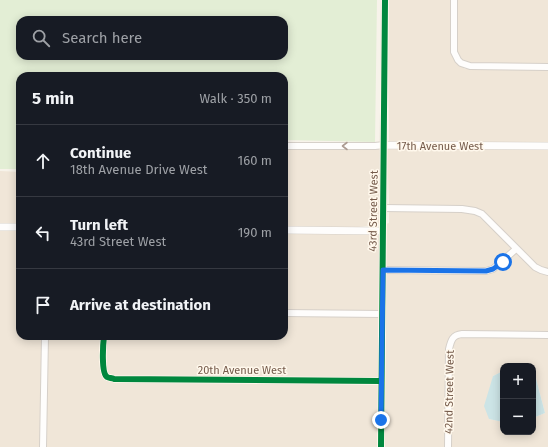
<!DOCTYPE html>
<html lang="en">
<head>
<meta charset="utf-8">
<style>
  :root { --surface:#171b24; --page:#242831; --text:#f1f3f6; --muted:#9ea1a6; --line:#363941 }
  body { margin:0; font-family:"Fira Sans",sans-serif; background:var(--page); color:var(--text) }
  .controls { position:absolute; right:12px; bottom:12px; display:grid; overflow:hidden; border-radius:8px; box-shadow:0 2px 10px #0003 }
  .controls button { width:36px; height:36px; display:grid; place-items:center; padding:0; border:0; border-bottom:1px solid var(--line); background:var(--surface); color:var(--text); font:20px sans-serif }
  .stop { position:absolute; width:12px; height:12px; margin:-9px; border:3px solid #1a73e8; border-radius:50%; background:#fff }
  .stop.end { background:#1a73e8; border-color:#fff; box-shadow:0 1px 4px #0008 }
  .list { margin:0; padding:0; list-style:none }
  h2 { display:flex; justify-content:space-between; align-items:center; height:52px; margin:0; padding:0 16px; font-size:17px }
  h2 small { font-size:13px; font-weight:400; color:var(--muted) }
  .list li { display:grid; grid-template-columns:26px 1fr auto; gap:12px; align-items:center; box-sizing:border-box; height:72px; padding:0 16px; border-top:1px solid var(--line) }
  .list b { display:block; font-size:15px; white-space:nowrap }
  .list p { margin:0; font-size:13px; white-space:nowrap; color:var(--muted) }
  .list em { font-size:13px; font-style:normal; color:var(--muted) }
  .icon { flex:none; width:22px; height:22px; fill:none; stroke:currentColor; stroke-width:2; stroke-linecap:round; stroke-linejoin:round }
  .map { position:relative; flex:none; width:548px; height:447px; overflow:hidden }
  .search { position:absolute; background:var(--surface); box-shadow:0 2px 10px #0003; left:16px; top:16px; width:272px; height:44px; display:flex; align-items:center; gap:10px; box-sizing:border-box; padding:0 14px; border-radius:12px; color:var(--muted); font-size:15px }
  .panel { position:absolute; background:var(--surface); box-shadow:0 2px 10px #0003; left:16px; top:72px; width:272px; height:268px; border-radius:12px }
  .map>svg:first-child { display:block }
</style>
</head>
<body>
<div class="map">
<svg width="548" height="447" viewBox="0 0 548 447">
  <rect width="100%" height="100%" fill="#f7f3ea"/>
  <path fill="#f0e6d8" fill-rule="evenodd" d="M388,0H451V52L456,62L465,69L548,70V143L389,142Z
    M457,0H548V64L470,63L463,61L456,51Z
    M387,148L548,149V269L536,264L483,212L389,205Z
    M284,149H382L380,224L352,228L284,227Z
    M0,171L20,172V224H0Z
    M389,211L461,212L474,214L485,221L512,248L492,266L486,268L385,267L386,224L389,223Z
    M0,230H20V336H42L40,447H0Z
    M284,233L380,234L379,311L284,310Z
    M516,253L533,269L540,273L548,275V332L462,331L451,334L448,344L445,447H384L385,273L486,274L495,271Z
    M284,316L379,317V378L114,376L109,375L107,373L106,365V336H284Z
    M47,336H101V374L103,377L106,380L114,382L379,384L378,447H46Z
    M462,337L548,338V447H451L452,350L455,340L457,338ZM503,366H533L545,413L533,418V432H503V422L489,419L493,376L503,371Z"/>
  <path fill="#e3eed5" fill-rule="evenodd" d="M0,0H377L375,142L284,140V76H20V169H0ZM20,20H284V56H20Z"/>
  <path fill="#cce4e6" d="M533,367L545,413L533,418Z
    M503,371V422L489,419L484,406L493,376Z"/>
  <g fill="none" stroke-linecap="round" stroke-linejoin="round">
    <defs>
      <path id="minor" d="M454,0V52L458,60L461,63L470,66L548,67
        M284,146H375L384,145
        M383,208L462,209L475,211L482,214L535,267L541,270L548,272
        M383,270L486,271L493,269L516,249
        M284,313L382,314
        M104,336C103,344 101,373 107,377C108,378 113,378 114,379L381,381
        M43,447L45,336
        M448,447L449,349C451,341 452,335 462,334L548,335"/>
      <path id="tertiary" d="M384,145L548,146
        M0,227H20
        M284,230L383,231
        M381,447L385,0"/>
    </defs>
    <use href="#minor" stroke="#d6d0c9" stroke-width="8"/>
    <use href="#tertiary" stroke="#d6d0c9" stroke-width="8"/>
    <use href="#minor" stroke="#fefdfc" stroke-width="6"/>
    <use href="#tertiary" stroke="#fefdfc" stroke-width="7"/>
    <defs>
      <path id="cycleway" d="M104,336C103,344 101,373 107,377C108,378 113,378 114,379L381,381
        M381,447L385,0"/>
    </defs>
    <use href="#cycleway" stroke="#fff8ec" stroke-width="8"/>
    <use href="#cycleway" stroke="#00873e" stroke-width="6"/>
  </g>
  <defs><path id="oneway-chevron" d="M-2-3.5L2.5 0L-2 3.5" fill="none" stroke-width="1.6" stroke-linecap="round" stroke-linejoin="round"/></defs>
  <use stroke="#ac9c92" href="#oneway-chevron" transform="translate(345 146) rotate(-180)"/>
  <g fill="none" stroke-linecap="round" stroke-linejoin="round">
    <path stroke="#1a73e8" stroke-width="5" d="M381,420L383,270L486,271L493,269L503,262"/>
  </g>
  <g text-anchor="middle" stroke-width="3" stroke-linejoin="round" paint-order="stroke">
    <g font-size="11" fill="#755b4b" stroke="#fff8ec">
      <text x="440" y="150">17th Avenue West</text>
      <text transform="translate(373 211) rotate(-89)" y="4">43rd Street West</text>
      <text x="242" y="374">20th Avenue West</text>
      <text transform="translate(449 392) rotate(-89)" y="4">42nd Street West</text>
    </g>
  </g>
</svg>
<div class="controls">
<button>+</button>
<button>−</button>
</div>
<div class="stop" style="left:503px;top:262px"></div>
<div class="stop end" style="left:381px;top:420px"></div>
<div class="search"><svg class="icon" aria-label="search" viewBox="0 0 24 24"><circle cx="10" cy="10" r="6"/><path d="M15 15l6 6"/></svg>Search here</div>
<section class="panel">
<h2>5 min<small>Walk · 350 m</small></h2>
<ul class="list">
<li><svg class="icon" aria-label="ahead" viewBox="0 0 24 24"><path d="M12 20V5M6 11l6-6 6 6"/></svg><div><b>Continue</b><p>18th Avenue Drive West</p></div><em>160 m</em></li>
<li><svg class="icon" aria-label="left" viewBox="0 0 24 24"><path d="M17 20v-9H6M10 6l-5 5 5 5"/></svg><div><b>Turn left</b><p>43rd Street West</p></div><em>190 m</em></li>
<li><svg class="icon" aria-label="arrive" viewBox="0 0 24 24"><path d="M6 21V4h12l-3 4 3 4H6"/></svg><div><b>Arrive at destination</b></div></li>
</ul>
</section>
</div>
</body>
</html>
